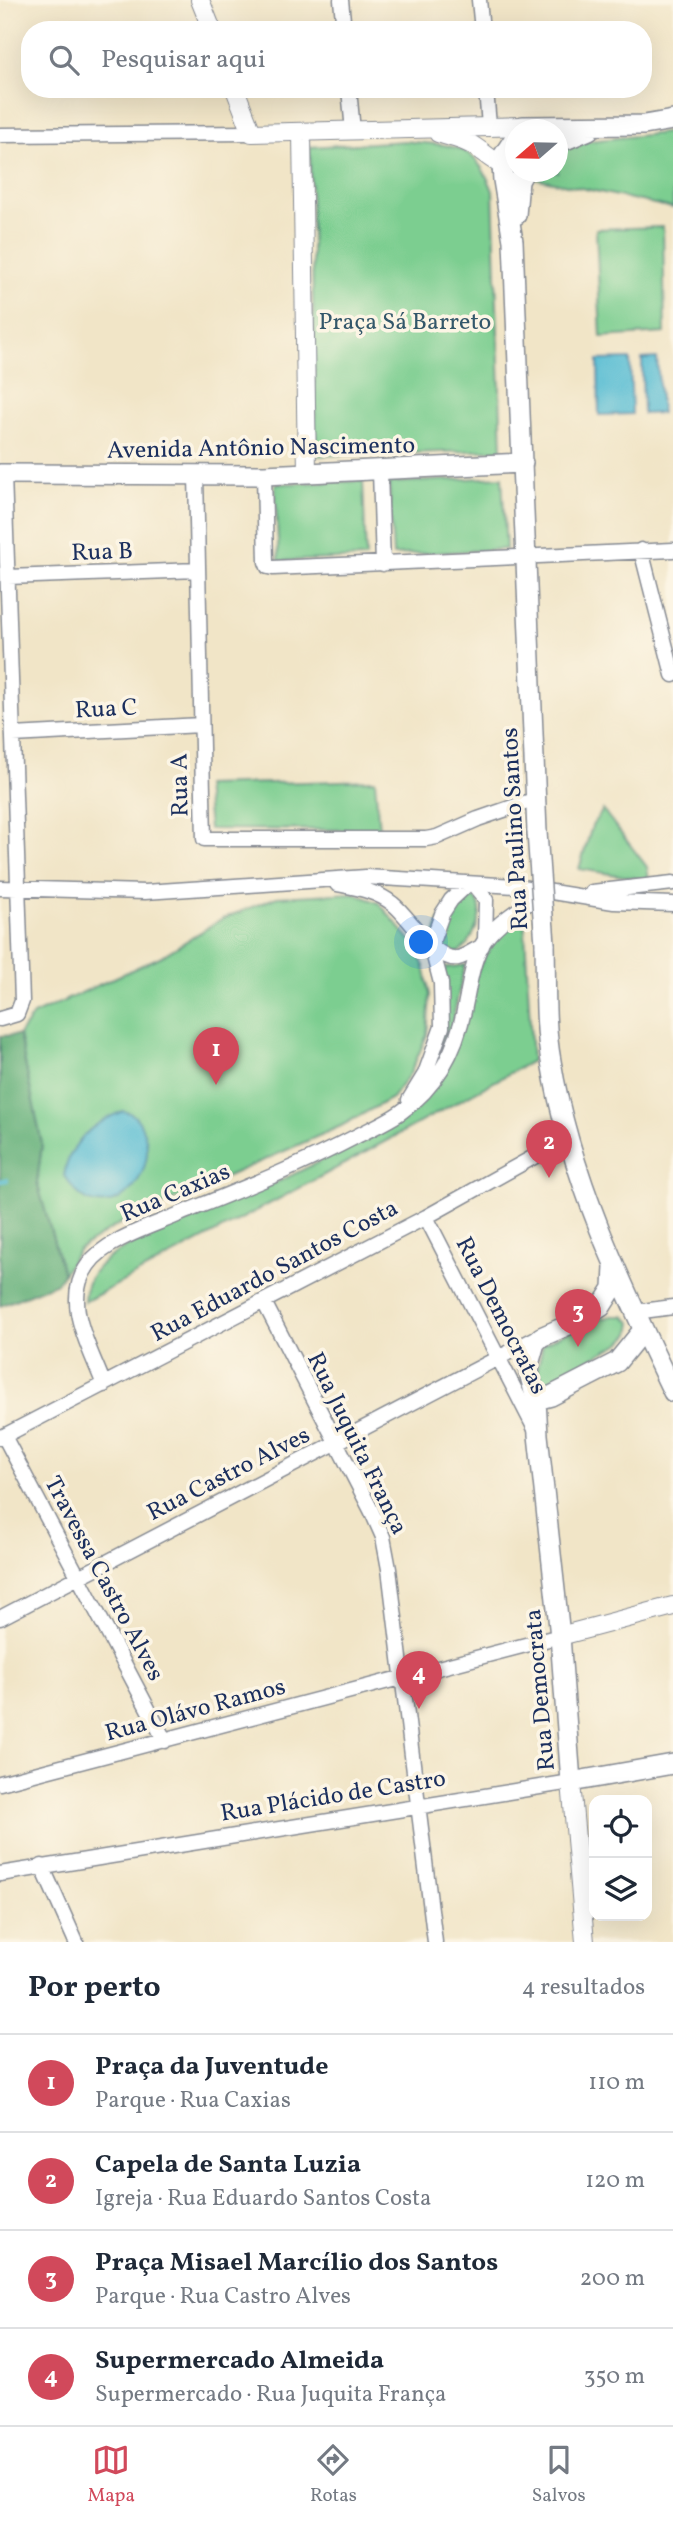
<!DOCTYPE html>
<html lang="pt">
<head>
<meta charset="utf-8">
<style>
  :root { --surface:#fff; --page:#f2f2f3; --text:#1f2937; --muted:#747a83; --line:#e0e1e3; --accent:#d1495b }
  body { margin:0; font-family:Vollkorn,serif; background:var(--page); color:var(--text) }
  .controls { position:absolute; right:21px; bottom:21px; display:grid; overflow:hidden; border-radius:14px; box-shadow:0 7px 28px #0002 }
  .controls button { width:63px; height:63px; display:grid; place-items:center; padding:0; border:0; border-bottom:2px solid var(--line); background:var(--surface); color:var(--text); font:35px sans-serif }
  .compass { position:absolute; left:505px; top:119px; width:63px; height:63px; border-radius:50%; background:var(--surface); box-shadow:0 7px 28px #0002; rotate:250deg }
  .you { position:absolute; left:422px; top:943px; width:24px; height:24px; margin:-18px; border:5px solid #fff; border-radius:50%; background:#1a73e8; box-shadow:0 0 0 10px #1a73e833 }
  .badge { display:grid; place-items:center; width:46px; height:46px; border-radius:50%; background:var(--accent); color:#fff; font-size:23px; font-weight:700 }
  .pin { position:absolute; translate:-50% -58px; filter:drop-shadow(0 2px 4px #0008) }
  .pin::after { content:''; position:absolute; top:37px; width:24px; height:21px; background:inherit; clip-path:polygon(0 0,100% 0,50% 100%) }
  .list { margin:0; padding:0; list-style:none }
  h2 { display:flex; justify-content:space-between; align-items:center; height:91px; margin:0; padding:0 28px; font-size:30px }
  h2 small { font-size:23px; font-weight:400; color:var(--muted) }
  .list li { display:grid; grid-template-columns:46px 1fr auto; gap:21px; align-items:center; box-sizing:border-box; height:98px; padding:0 28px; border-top:2px solid var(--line) }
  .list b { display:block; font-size:26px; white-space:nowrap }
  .list p { margin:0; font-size:23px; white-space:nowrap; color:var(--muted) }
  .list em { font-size:23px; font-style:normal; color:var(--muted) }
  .icon { flex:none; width:38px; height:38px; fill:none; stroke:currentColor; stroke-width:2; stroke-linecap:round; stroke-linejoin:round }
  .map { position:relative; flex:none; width:673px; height:1942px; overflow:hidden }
  .search { position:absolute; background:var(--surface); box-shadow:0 7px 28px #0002; left:21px; right:21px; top:21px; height:77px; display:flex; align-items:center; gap:18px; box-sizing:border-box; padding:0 24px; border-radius:28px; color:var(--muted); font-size:26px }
  .sheet { height:483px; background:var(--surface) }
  nav { display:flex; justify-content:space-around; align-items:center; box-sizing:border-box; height:98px; border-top:2px solid var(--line); background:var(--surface); font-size:19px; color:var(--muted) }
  nav a { display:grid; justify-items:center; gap:4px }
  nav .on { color:var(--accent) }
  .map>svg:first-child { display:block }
</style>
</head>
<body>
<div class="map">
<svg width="673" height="1942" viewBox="0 0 673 1942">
  <rect width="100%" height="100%" fill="#fcf5e5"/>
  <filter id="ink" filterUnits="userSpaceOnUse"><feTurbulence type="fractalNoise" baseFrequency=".0143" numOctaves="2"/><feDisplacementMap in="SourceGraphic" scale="14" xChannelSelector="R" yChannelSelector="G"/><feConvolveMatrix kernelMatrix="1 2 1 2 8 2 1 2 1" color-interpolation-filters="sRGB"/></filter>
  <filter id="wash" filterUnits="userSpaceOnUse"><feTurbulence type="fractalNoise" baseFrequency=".00686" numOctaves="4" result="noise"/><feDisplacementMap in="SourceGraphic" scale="28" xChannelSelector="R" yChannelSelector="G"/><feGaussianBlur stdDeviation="1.57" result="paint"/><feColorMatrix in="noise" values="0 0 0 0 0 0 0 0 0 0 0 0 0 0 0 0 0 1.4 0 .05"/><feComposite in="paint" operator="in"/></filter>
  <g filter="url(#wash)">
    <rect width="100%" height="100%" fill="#f1e5c7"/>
    <path fill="#7cce90" stroke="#4c7e77" stroke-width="2" d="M673,132V208L530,177L536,172H558V152L579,142Z
      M405,141C453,147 474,140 493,191L502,450L316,456L310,147Z
      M663,227L665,333L601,337L596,229Z
      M502,477L506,549L393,555L389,483Z
      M363,481L366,558L279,561L275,484Z
      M375,780L379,830L209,829L205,785Z
      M603,810L647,867L649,880L579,869L592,826Z
      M354,893L379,903L412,942L424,966L430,995L427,1035L411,1072L392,1098L341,1126L119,1224L78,1250L63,1274L37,1182L42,1144L19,1035L33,1015L162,956L222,919L277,897Z
      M465,893C470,895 475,897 478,902C485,914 471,945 459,952C456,953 452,953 448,954L434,940L439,921Z
      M524,913L532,1061L322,1176L84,1302C85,1270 108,1256 134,1243L282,1180L351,1146L443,1075L475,975L495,935Z
      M465,965L448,1041L441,1058L426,1080L437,1056L444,968Z
      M612,1316H624L632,1323L630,1334L621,1343L547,1382L535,1379L543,1344L580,1325Z"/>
    <path fill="#65b17a" stroke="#40706c" stroke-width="2" d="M19,1035L42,1144L37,1182L63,1274L57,1283L0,1306V1036Z"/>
    <path fill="#55bcd3" stroke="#387698" stroke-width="2" d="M657,358L661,413L643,414L642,359Z
      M630,359L632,414L599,415L598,360Z
      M123,1111C133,1113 138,1118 142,1128C162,1168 119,1222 82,1197C75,1191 69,1183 64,1176C69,1142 92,1123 123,1111Z"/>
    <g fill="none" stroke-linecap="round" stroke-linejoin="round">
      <path stroke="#55bcd3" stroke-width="4.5" d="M0,1181L7,1180"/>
    </g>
  </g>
  <g filter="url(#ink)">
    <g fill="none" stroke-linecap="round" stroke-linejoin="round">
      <defs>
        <path id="minor" d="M341,0L344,30
          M479,0L482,30
          M349,89L353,131
          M486,89L489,126
          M0,135L252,133
          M380,471L383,564
          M196,475L204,839H426L437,837L478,819L536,799
          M264,475L266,562L268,567L273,568L673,550
          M641,550L673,675
          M8,577L198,570
          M13,735L201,725
          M337,884C357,888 377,891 393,904C409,916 435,962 458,958C466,956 474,950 482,946
          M473,884L486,900L485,940
          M0,888L145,892L366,877L515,886L614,902L673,904
          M592,892L673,883
          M0,1019L17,1014L22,1001L4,474
          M409,1100L425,1074L442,1027L441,983L431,945L442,914L451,900L468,884
          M426,1217L536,1431
          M264,1302L371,1510L383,1537L389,1569L435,1942
          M635,1312L673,1307
          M104,1385C90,1347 61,1302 88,1265C105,1240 152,1226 180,1214C239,1190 298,1167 355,1137C370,1129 387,1122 401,1112C440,1085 458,1046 466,1001C470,982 473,957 485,940C500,919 526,905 547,891
          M4,1436L165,1741
          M0,1438L426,1217L568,1138
          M0,1618L542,1335
          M0,1783L560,1636
          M42,1866L76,1942
          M0,1874L571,1782"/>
        <path id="tertiary" d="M200,0L212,30
          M235,89L252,133L523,126
          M302,133L307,473
          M438,133C450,137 462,139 472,145C484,152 489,159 502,165
          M560,1636L673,1606
          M571,1782L585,1942"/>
        <path id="secondary" d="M521,130L523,126L644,125L673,120
          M516,136L503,156L502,165L503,180L513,241L537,832
          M558,143L589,130
          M516,215L519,181L524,172
          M0,474L264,475L523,463
          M545,944C546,982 544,1023 551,1061C569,1175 623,1288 673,1392
          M614,1266L613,1288L601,1307L580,1320L541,1337L535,1343L530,1361L529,1372L536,1400L538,1435L560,1636L571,1782L673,1764
          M536,1400L551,1396L617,1362L643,1330"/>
      </defs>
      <use href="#minor" stroke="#868a92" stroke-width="17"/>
      <use href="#tertiary" stroke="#868a92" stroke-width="20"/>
      <use href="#secondary" stroke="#868a92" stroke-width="22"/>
      <use href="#minor" stroke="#fff" stroke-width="14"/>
      <use href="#tertiary" stroke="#fff" stroke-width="18"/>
      <use href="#secondary" stroke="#fff" stroke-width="19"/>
      <defs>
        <path id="secondary-bridge" d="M537,832L545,944"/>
      </defs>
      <use href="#secondary-bridge" stroke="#868a92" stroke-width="22" stroke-linecap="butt"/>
      <use href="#secondary-bridge" stroke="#fff" stroke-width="19"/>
    </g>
  </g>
  <g text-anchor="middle" stroke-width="7" stroke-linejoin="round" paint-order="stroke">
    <g font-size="24" fill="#33576a" stroke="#fcf5e5">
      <text x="405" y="329">Praça Sá Barreto</text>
    </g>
    <g font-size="24" fill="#1b2f5e" stroke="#fcf5e5">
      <text transform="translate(261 447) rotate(-1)" y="8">Avenida Antônio Nascimento</text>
      <text transform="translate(102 551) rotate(-2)" y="8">Rua B</text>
      <text transform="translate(106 708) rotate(-3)" y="8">Rua C</text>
      <text transform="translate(179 785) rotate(-91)" y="8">Rua A</text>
      <text transform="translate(514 829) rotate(-93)" y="8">Rua Paulino Santos</text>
      <text transform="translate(175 1192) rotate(-23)" y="8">Rua Caxias</text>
      <text transform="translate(274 1270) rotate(-28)" y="8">Rua Eduardo Santos Costa</text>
      <text transform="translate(502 1315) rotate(63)" y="8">Rua Democratas</text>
      <text transform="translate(358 1443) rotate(64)" y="8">Rua Juquita França</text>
      <text transform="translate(228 1473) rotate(-27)" y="8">Rua Castro Alves</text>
      <text transform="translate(105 1578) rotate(62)" y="8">Travessa Castro Alves</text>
      <text transform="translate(539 1690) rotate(-95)" y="8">Rua Democrata</text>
      <text transform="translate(195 1709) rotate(-15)" y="8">Rua Olávo Ramos</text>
      <text transform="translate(333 1795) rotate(-9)" y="8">Rua Plácido de Castro</text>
    </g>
  </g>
</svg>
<div class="controls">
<button><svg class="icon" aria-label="locate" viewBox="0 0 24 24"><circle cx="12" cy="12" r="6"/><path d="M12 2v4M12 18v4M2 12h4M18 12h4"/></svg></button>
<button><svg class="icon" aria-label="layers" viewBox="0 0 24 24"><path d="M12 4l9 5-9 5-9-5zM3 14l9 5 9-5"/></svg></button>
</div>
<svg class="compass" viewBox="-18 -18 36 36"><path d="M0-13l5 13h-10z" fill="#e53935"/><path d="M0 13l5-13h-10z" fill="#747a83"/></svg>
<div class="you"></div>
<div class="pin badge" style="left:216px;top:1085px">1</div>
<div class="pin badge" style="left:549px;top:1178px">2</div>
<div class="pin badge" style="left:578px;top:1347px">3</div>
<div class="pin badge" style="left:419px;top:1709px">4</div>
<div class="search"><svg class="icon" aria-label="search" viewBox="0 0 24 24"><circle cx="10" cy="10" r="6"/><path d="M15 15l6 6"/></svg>Pesquisar aqui</div>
</div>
<section class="sheet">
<h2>Por perto<small>4 resultados</small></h2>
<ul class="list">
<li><span class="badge">1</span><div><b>Praça da Juventude</b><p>Parque · Rua Caxias</p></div><em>110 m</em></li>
<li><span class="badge">2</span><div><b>Capela de Santa Luzia</b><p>Igreja · Rua Eduardo Santos Costa</p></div><em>120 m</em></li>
<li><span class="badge">3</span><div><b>Praça Misael Marcílio dos Santos</b><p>Parque · Rua Castro Alves</p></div><em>200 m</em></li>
<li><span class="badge">4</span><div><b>Supermercado Almeida</b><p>Supermercado · Rua Juquita França</p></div><em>350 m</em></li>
</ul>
</section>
<nav>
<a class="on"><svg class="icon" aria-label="map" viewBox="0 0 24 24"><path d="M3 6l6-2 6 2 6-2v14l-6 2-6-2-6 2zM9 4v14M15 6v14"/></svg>Mapa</a>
<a><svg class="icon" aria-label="directions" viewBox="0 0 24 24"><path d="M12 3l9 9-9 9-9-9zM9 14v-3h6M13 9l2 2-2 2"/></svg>Rotas</a>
<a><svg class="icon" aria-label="saved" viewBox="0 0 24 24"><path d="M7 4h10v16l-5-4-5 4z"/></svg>Salvos</a>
</nav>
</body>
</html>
